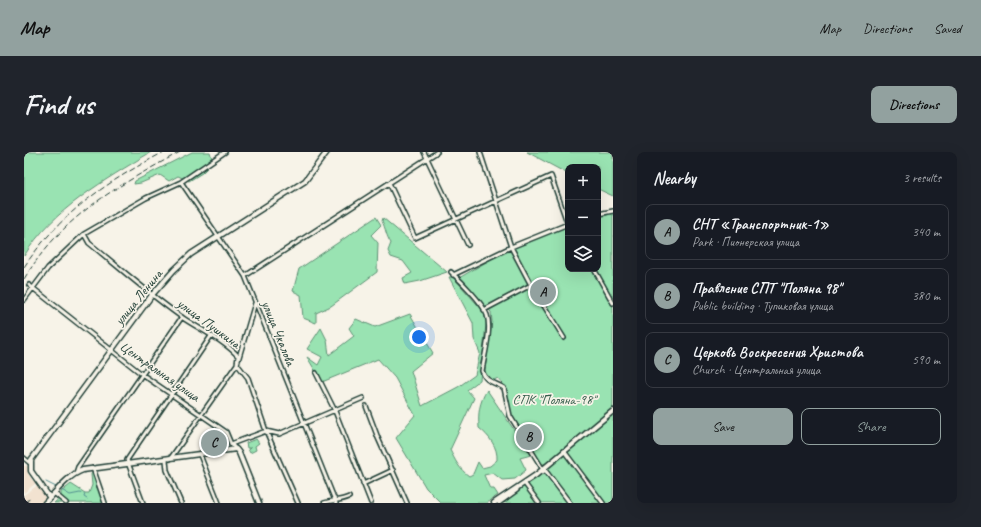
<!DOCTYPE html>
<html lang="en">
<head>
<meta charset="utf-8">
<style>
  :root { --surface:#171b24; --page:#20242c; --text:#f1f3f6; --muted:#9ea1a6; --line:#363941; --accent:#92a19f }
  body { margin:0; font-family:Caveat,sans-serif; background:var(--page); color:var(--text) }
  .controls { position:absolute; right:12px; top:12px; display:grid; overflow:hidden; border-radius:8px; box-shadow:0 4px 16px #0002 }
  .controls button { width:36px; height:36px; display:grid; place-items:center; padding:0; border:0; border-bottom:1px solid var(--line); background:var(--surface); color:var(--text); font:20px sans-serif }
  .you { position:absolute; left:395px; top:185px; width:14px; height:14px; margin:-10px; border:3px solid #fff; border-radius:50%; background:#1a73e8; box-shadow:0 0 0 6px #1a73e833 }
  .badge { display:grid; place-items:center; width:26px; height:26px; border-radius:50%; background:var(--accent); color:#111; font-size:13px; font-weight:700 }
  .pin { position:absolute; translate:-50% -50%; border:2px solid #fff; box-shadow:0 1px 4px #0006 }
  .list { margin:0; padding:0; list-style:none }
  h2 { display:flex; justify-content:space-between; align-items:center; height:52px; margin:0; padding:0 16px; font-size:17px }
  h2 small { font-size:13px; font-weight:400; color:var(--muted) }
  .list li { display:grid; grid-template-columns:26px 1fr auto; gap:12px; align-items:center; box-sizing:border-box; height:56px; margin:0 8px 8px; padding:0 8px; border:1px solid var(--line); border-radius:8px }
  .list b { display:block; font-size:15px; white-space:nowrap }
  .list p { margin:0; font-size:13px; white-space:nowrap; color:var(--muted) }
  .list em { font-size:13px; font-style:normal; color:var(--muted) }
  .actions { display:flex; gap:8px; padding:12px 16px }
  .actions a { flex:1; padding:9px 0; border:1px solid var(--accent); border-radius:8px; text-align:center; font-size:14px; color:var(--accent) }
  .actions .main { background:var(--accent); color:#111 }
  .icon { flex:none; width:22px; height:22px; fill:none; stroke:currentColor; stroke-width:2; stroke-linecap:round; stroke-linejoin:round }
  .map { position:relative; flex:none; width:589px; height:351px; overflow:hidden; border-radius:8px }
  header { display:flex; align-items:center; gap:24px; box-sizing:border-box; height:56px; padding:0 20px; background:var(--accent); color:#111 }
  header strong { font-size:19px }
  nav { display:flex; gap:22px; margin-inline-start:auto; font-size:14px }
  .intro { display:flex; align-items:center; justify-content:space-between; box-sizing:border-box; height:96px; padding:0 24px }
  h1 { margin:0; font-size:28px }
  .button { padding:10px 18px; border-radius:8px; background:var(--accent); color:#111; font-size:14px; font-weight:700 }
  main { display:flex; gap:24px; padding:0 24px }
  aside { flex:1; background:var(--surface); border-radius:8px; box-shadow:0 4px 16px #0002 }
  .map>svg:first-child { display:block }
</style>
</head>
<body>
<header>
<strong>Map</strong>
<nav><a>Map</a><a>Directions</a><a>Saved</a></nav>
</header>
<div class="intro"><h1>Find us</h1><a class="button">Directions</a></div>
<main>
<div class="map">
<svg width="589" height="351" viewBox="0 0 589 351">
  <rect width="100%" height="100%" fill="#f7f3e8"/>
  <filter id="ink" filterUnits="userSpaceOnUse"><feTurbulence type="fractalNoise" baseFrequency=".025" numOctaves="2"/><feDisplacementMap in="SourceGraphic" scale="8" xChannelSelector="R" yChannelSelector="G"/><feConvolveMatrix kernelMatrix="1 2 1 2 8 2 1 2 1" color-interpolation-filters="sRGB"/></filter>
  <g filter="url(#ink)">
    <path fill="#f2e2d0" d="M0,314H4V322L9,329H12V331L0,341Z
      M15,332L19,338L21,345L18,351H0V343Z"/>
    <path fill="#99e3b2" stroke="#5c9073" d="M0,0H127C81,28 29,57 0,104Z
      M168,0H186L189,10L178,21L165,29L154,24L145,29L136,23L117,31L110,32L111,29Z
      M503,0H589V44L574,37V15H544V22Z
      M589,61V257L521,312H518L488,266L481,235L474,226L468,229L462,223L461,217L468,169L467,160L435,126L486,96L544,73V117H574V66Z
      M352,65L357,73L347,83L354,91L353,120L307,154L292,161V171L279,166L277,143L269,139L275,117Z
      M359,66L423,120L396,129L381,132L379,126L388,121L379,109L367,105L364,99L367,91C362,84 362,77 358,69Z
      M425,125H429L460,160L462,172L456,228L443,238L450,246L426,298C431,308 435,317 445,324L449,322L454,310L458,316L466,314L473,308C474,295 465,284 455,276C454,261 455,251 463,238L507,303L496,306L502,318L491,327L478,328L469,321L460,323L466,337H470L474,343L463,351H417L402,336L372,286L391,263L371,226L354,207L298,230L283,205L294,213L298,205L283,197L297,176L303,188L305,203L330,184L325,176L332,167L351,175L386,162L409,201L387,219L398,254L434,235L451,223L456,201L450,187L449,171Z
      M589,262V351H475L523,318L530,307Z
      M232,287L235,291L231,294L232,298L226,301L224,297L227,296H223L222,291Z
      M71,320L74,329L72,335L80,344L83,351H30L37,345V340L47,332L61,341H65L68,333L67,322Z"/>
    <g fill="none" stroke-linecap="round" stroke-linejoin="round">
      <path stroke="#549092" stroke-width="1" d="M22,330L34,336
        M36,337L46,343L56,341L61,342L60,345L63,347"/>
      <defs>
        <path id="minor" d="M400,0L444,93
          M456,0L487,95L507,133L540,186
          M157,30L221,124L312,351
          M365,31L391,86L527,24L544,73
          M574,62L589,59
          M60,82L65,91C96,116 126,143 159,166C177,178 199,188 214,204L213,212L224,226L242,279L274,351
          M570,117L589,151
          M427,120C437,129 459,151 463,163C468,177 460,205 458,219C462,231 471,230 480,236L486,264L518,316
          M429,123L487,95L544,72
          M221,124L413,0
          M5,133L119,223L202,280L207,292L212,297
          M0,148L24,116L60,82L122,46L157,30L201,0
          M460,158L507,133
          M292,221L311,259L347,351
          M342,254L354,286L383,351
          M207,292L242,279L255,282L339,246
          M540,299L579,351
          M176,303L195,351
          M0,306L6,311
          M146,307L213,212L231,151
          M142,308L143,318L157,351
          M69,316L81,351
          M519,320L521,318L546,351
          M52,321L54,315L158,165
          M339,332L369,318
          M501,332L515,351
          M30,341L42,351
          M119,351L103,308L187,184
          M300,351C309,348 316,349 325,345
          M475,351L493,338"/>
        <path id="tertiary" d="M26,346L7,319V308L128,143L150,118L167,102L281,29L303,0
          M21,351C32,340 44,323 59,318L212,297L215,301L235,351
          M470,351L512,323L589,259"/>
      </defs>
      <use href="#minor" stroke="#1f3d34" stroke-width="6"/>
      <use href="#tertiary" stroke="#1f3d34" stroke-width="7"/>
      <use href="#minor" stroke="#f7f3e8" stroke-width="3"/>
      <use href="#tertiary" stroke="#f7f3e8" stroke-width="4"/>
      <path stroke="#1f3d34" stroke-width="1" stroke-dasharray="6 3" stroke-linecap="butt" d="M0,115C37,60 83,30 140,0
        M0,127C39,63 92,35 156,0
        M0,350L6,347"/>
    </g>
  </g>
  <g text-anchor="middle" stroke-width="3.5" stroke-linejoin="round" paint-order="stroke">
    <g font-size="14" fill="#1f3d34" stroke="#f7f3e8">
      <text transform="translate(114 145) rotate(-51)" y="5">улица Ленина</text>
      <text transform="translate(185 171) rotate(36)" y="5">улица Пушкина</text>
      <text transform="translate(255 181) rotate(68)" y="5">улица Чкалова</text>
      <text transform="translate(136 219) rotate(35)" y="5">Центральная улица</text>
    </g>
    <g font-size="14" fill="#375e4d" stroke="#f7f3e8">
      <text x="530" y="252">СПК "Поляна-98"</text>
    </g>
  </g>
</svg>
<div class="controls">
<button>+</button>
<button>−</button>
<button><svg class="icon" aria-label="layers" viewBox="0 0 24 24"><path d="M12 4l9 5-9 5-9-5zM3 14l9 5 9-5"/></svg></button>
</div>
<div class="you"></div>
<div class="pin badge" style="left:519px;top:140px">A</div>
<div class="pin badge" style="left:505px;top:285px">B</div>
<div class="pin badge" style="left:190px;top:291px">C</div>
</div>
<aside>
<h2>Nearby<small>3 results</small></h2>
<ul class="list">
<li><span class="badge">A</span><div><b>СНТ «Транспортник-1»</b><p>Park · Пионерская улица</p></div><em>340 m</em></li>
<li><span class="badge">B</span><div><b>Правление СПТ &quot;Поляна 98&quot;</b><p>Public building · Тупиковая улица</p></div><em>380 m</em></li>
<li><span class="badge">C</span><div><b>Церковь Воскресения Христова</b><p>Church · Центральная улица</p></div><em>590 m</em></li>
</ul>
<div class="actions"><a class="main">Save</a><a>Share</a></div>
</aside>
</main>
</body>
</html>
